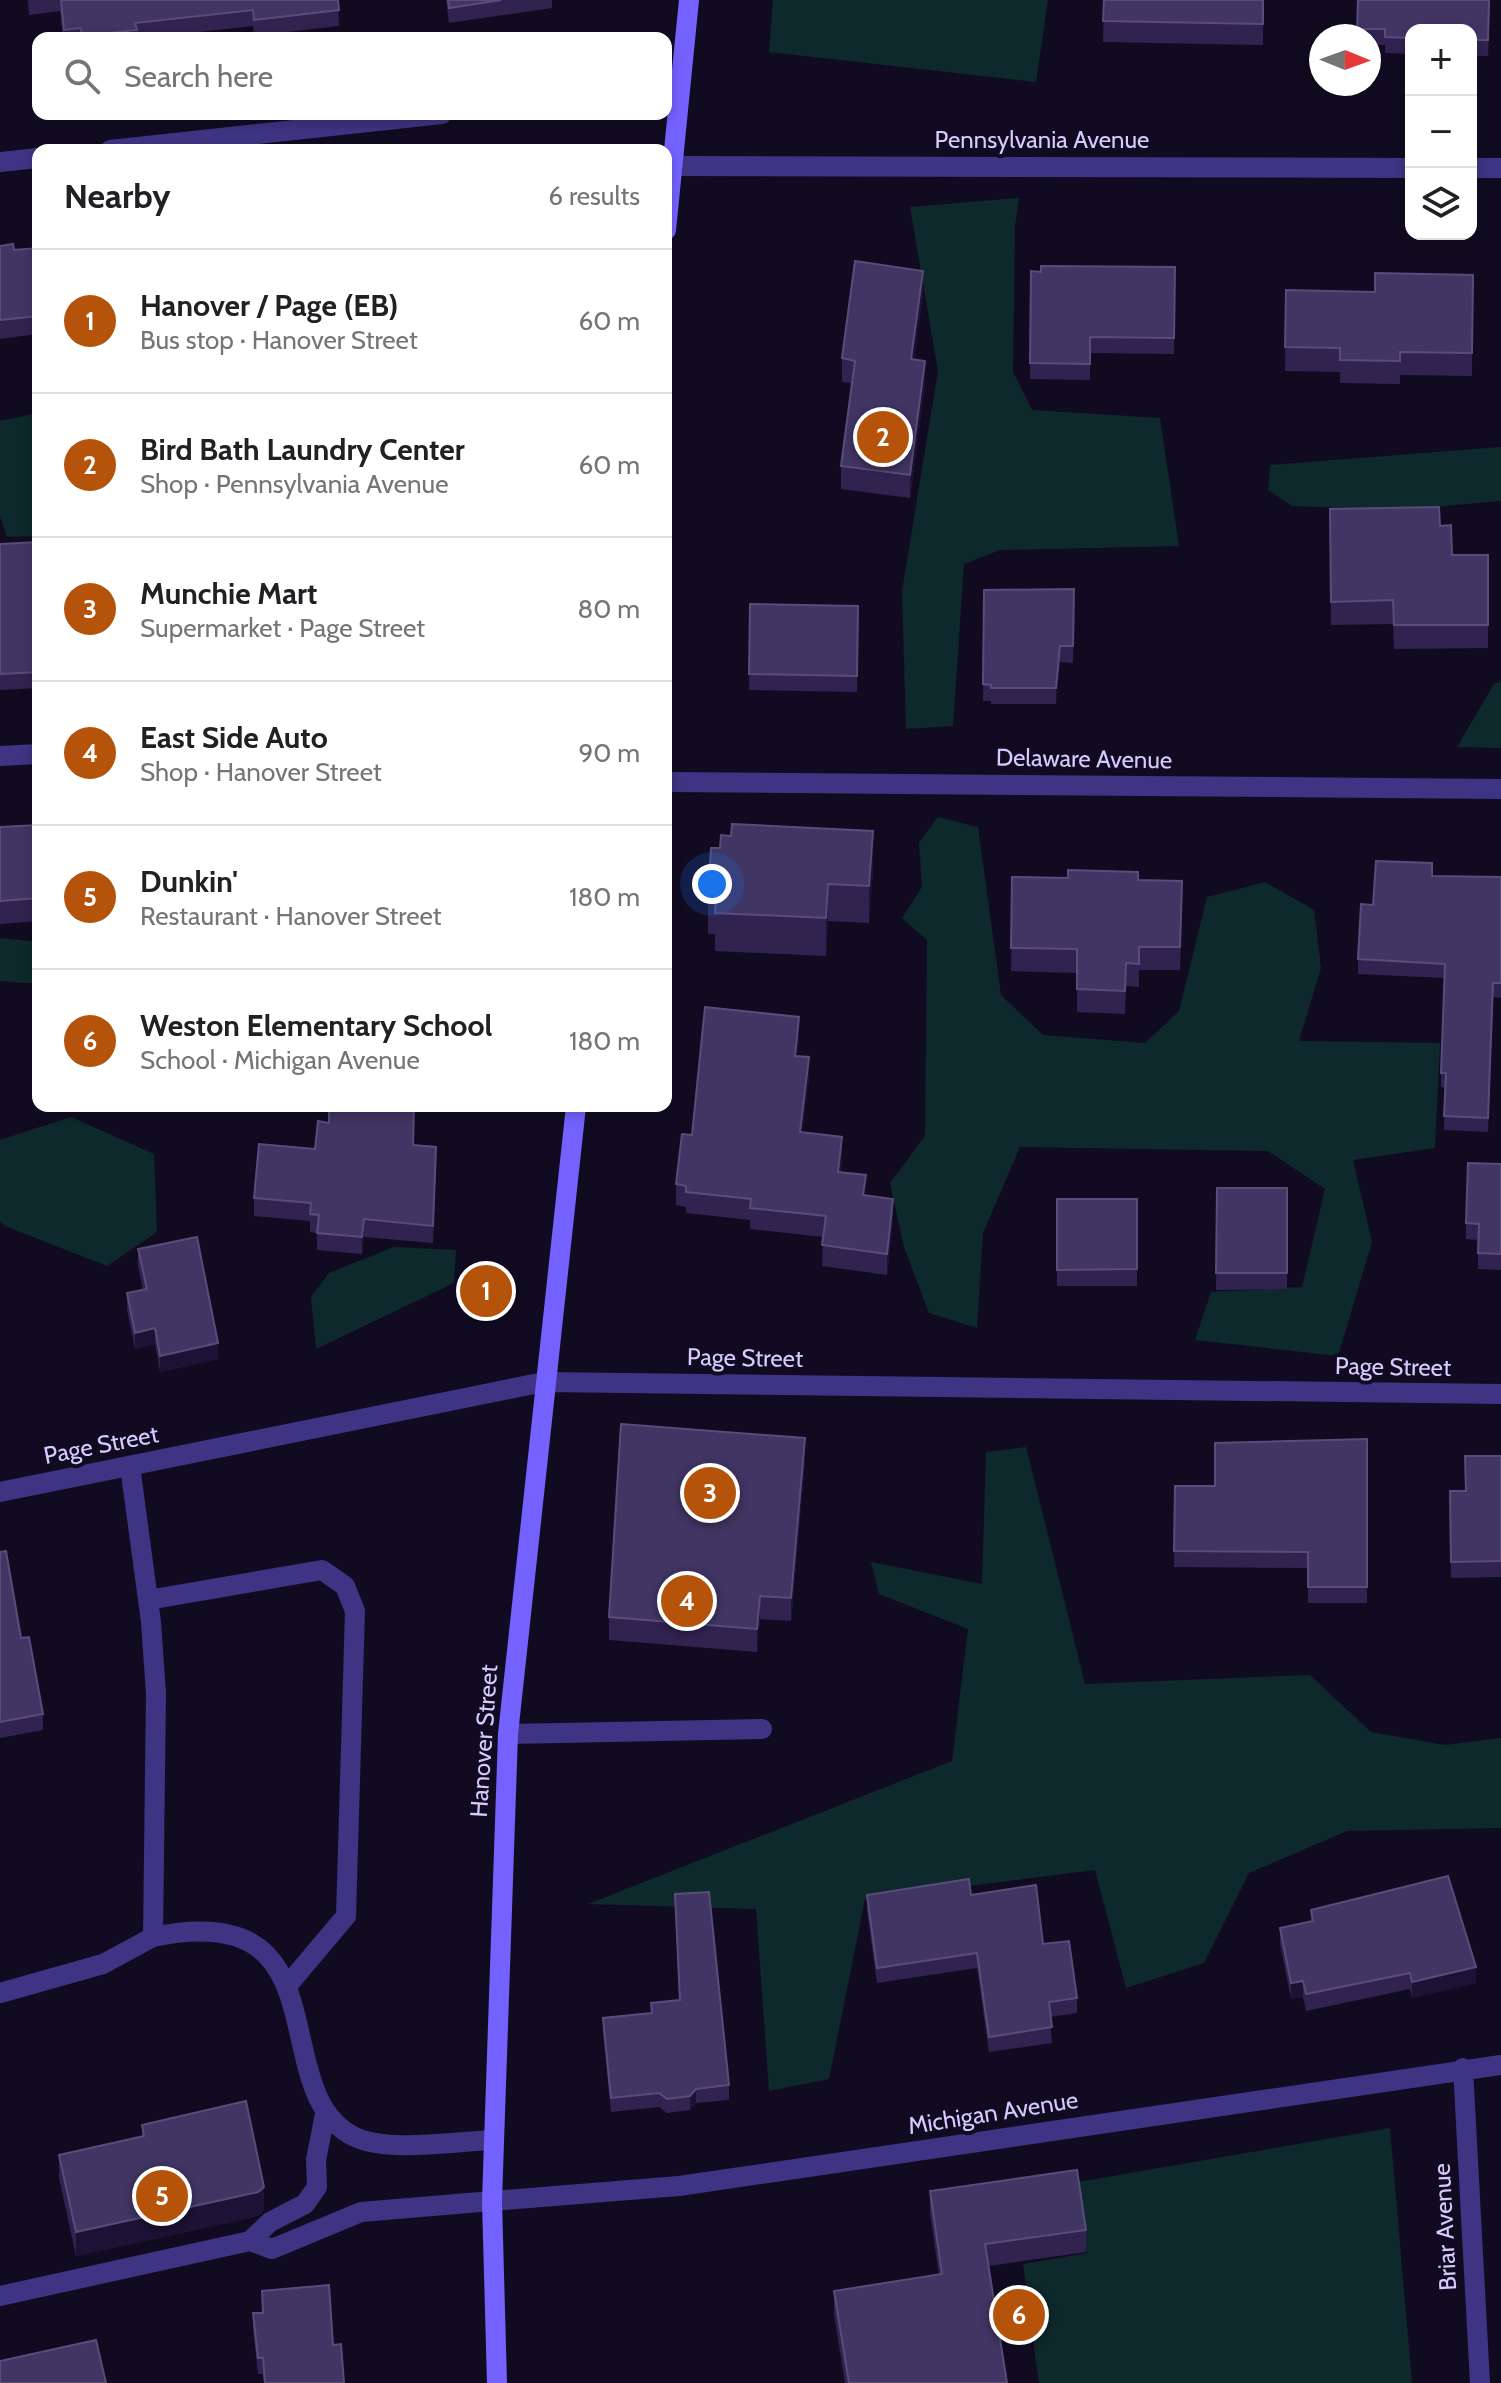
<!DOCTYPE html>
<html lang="en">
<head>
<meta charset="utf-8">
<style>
  :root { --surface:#fff; --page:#f6f6f6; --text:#202124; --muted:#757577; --line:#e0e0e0; --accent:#b45309 }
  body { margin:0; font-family:Cabin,sans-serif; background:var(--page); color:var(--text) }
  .controls { position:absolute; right:24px; top:24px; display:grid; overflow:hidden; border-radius:16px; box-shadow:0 4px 12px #0003 }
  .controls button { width:72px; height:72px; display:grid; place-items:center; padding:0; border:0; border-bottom:2px solid var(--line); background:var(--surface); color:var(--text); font:40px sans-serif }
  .compass { position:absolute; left:1309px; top:24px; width:72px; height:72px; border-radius:50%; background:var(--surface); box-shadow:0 4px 12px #0003; rotate:91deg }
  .you { position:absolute; left:712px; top:884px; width:28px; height:28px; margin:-20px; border:6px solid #fff; border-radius:50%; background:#1a73e8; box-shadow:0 0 0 12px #1a73e833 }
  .badge { display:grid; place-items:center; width:52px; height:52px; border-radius:50%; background:var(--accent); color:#fff; font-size:26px; font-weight:700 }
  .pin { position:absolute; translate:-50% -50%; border:4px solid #fff; box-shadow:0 2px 8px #0006 }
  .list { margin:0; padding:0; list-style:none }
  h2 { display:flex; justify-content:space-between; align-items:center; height:104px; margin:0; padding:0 32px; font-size:34px }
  h2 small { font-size:26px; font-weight:400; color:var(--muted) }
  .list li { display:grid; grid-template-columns:52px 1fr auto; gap:24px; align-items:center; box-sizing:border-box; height:144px; padding:0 32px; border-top:2px solid var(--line) }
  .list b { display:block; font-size:30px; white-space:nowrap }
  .list p { margin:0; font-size:26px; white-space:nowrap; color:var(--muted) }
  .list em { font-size:26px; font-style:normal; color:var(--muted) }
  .icon { flex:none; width:44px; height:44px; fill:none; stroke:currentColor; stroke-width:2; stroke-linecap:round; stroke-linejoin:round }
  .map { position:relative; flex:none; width:1501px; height:2383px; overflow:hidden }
  .search { position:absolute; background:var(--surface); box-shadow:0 4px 12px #0003; left:32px; top:32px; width:640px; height:88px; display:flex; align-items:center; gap:20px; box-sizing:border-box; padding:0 28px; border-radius:16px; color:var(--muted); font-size:30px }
  .panel { position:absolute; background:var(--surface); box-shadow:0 4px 12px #0003; left:32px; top:144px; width:640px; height:968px; border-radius:16px }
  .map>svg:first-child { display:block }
</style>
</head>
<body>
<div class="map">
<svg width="1501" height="2383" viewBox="0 0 1501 2383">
  <rect width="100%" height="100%" fill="#110b21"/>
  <path fill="#0e292b" d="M773,0H1048L1036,82L769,52Z
    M1019,198L1015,226L1013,372L1032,410L1160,418L1179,546L1000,550L964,564L953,726L906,729L902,591L938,371L910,207Z
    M38,413V536L7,537L0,517V421Z
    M1501,447V501L1398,510L1292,506L1268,490L1270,465Z
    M1501,681V748L1457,747L1494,684Z
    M938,817L978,827L1001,995L1043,1035L1145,1043L1179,1011L1207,897L1265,882L1314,910L1321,968L1299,1041L1440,1043L1435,1148L1353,1160L1372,1242L1338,1356L1195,1340L1211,1292L1302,1287L1325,1189L1268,1151L1020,1147L983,1233L977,1328L929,1313L904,1247L890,1183L925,1136L927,940L902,918L922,887L919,843Z
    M0,938L38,942V984L0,981Z
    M71,1117L154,1154L157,1232L107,1266L5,1226L0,1221V1140Z
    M394,1247L456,1250L454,1283L316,1349L311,1297L329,1273Z
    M1026,1447L1085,1684L1310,1675L1371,1732L1445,1745L1501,1738V1828L1347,1831L1249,1873L1204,1963L1126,1988L1095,1870L865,1899L829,2079L769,2091L756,1909L588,1904L952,1761L968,1629L879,1594L871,1562L982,1584L986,1452Z
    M1390,2128L1412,2383H1039L1023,2264L1087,2253L1078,2182Z"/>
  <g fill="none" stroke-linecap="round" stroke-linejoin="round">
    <path stroke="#3e3483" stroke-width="20" d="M130,1466L151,1622L156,1693L153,1937C349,1896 262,2093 355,2137C389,2153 456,2141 494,2140
      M148,1600L322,1570L345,1586L355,1611L346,1916L287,1986
      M508,1734L762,1729
      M0,1993L103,1964L153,1937
      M250,2241L272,2249L361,2212L492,2201
      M0,2296L250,2241L270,2222L305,2204L317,2187L316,2160L325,2114"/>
    <path stroke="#3e3483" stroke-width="20" d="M110,150L442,114
      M0,162L38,158
      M673,166L1411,168
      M1471,168H1501
      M0,756L38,754
      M666,782L1501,789
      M0,1492L544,1382L1501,1394
      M1463,2068L1480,2383
      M492,2201L679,2186L1501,2065"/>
    <path stroke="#7462ff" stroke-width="20" d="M666,230L689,0
      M497,2383L492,2201L508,1734L576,1106"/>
  </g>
  <path fill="#302350" d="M28,0H338L339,26L254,36L253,26L146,38H63L60,11L29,15Z
    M446,0H552V8L449,23Z
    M1104,0H1263V45L1103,42Z
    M1358,0H1490L1488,56H1471V30H1411V54L1385,53V45H1369V36H1357Z
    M0,246L14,250L38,248V334L0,339Z
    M1175,267L1174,354L1090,353V380L1030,379L1031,271Z
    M1473,275L1472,376L1400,375V384L1340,383V372L1285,371L1286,290L1375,292Z
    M923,294L914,360L925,384L910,498L841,489V466L852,383L842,382V358Z
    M1330,509L1440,526L1452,555H1488V648L1394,649L1393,624L1331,625Z
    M38,542V688L0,690V544Z
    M1074,589L1073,663L1060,662L1056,704H991V701H983L984,590Z
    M750,604L858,606L857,692L749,690Z
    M38,825V921L0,924V827Z
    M873,869L869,923L828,921L826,956L715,951V934H708V896Z
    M1432,876L1501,877V998L1493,997L1488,1132L1444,1130L1445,1088L1441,1087V1073L1444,978L1358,974V959Z
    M1012,877L1138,880L1182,904L1180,970H1139V987L1126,986L1125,1014L1077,1012V973L1011,971Z
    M799,1038L797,1056L809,1078L802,1132L842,1158L841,1172L893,1220L887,1275L822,1266L823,1237L750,1229V1220L686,1213V1207L676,1205V1184L692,1135Z
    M329,1123L413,1145L436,1165L433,1243L364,1237L362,1254L317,1250V1233L310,1232V1221L254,1216V1198L315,1149Z
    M1501,1164V1270L1478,1269V1240L1466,1239V1223Z
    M1217,1188H1287V1289L1216,1290Z
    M1057,1199H1137V1286H1057Z
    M138,1249L218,1359L160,1372L155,1344L135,1349L127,1310V1293L143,1290L138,1266Z
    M1367,1439V1603H1308V1568L1174,1567L1175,1486H1215Z
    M1501,1456V1577L1451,1578L1450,1491H1465Z
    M805,1461L791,1621L760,1619L757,1652L609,1640V1617Z
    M0,1552L21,1638L43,1714V1730L0,1738Z
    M675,1894L729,2085V2100L696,2103L690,2110L667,2113L659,2107L611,2112L603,2033V2018L651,2013V2003L679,2000Z
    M867,1895H971L1043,1944L1077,1998V2013L1050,2017L1052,2043L989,2052L977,1968L877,1983L867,1911Z
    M1311,1910L1476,1983L1412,1998L1410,1989L1306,2011L1303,1997L1291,1999L1280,1944V1928L1311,1922Z
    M142,2125L264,2210L258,2216L76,2256L59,2178V2155L142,2137Z
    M930,2191L1086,2230V2252L989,2266L1007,2383H845L834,2314V2291L939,2275L930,2214Z
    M262,2291L333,2345L344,2383H264L263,2374H258L253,2329V2313H262Z"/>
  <path fill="#1c1235" d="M923,271V294L911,382V359Z
    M925,361V384L910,498V475Z
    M1060,646V662L1056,704V688Z
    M873,831V869L869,923V886Z
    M828,884V921L826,956V918Z
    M799,1017V1038L795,1077V1056Z
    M809,1057V1078L800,1153V1132Z
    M842,1137V1158L838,1193V1172Z
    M893,1199V1220L887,1275V1254Z
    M364,1219V1237L362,1254V1237Z
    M155,1328V1344L135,1349V1333Z
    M218,1343V1359L160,1372V1356Z
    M805,1438V1461L791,1621V1598Z
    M760,1596V1619L757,1652V1629Z
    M1476,1967V1983L1412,1998V1982Z
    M1303,1981V1997L1291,1999V1983Z
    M696,2089V2103L690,2110V2096Z
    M264,2187V2210L258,2216L76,2256V2232Z"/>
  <path fill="#413563" stroke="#594c7b" stroke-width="2" d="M61,0H338L339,10L254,20L253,10L135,23L137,30L82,36L81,28L64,30Z
    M448,0H501L449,8Z
    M1104,0H1263V24L1103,21Z
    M1358,0H1489L1488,40H1471V30H1411V38L1385,37V29H1357Z
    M13,244L14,250L38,248V316L0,320V246Z
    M855,261L923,271L911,359L925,361L910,475L841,466L855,361L842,358Z
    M1041,266L1175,267L1174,338L1090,337V364L1030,363L1031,271L1041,272Z
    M1375,273L1473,275L1472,353L1400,352V361L1340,360V348L1285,347L1286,290L1375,292Z
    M1439,507L1440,526L1451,525L1452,555H1488V625H1394L1393,600L1331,602L1330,509Z
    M38,542V672L0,674V544Z
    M1074,589L1073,646H1060L1056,688H991V685L983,684L984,590Z
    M750,604L858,606L857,676L749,674Z
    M732,824L873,831L869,886L828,884L826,918L715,913L716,896H708L711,848H720L721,835L731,836Z
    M38,825V898L0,901V827Z
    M1376,861L1432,863V876L1501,877V983H1493L1488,1118L1444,1116L1446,1073H1441L1445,964L1358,959L1361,904L1373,905Z
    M1068,870L1138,872V880L1182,881L1180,947H1139V964L1126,963L1125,991L1077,989V949L1011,948L1012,877L1068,878Z
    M705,1007L799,1017L795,1056L809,1057L800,1132L842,1137L838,1172L866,1175L863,1195L893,1199L887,1254L822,1245L826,1216L750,1208L751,1199L686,1192V1186L676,1184L682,1134L692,1135Z
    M329,1106H414L413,1145L436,1147L433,1226L364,1219L362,1237L317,1233L319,1215L310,1214L311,1203L254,1198L259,1144L315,1149L318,1121L329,1123Z
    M1468,1163L1501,1164V1254L1478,1253L1479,1224L1466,1223Z
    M1217,1188H1287V1273H1216Z
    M1057,1199H1137V1269L1057,1270Z
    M197,1237L218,1343L160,1356L155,1328L135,1333L127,1293L147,1289L138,1249Z
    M621,1424L805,1438L791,1598L760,1596L757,1629L609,1617Z
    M1367,1439V1587H1308V1552L1174,1551L1175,1486H1215V1443Z
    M1465,1456H1501V1561L1451,1562L1450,1491H1466Z
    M6,1551L21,1638L29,1637L43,1714L0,1722V1552Z
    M1448,1876L1476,1967L1412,1982L1410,1973L1306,1994L1303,1981L1291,1983L1280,1928L1313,1921L1311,1910Z
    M969,1879L971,1895L1036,1885L1043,1944L1069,1941L1077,1998L1049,2002L1052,2027L989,2037L977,1953L877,1968L867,1895Z
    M709,1892L729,2085L696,2089L690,2096L667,2099L659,2093L611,2098L603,2018L652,2013L651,2003L680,2000L675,1894Z
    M246,2101L264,2187L258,2192L76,2232L59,2155L144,2136L142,2125Z
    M1077,2170L1086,2230L985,2244L1007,2383H849L834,2291L942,2274L930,2191Z
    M329,2285L333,2345L341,2344L344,2383H265L263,2358H258L253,2313H263L262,2291Z
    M96,2340L106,2383H0V2361Z"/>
  <g text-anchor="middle" stroke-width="8" stroke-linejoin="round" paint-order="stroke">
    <g font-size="24" fill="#d6cbff" stroke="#110b21">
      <text x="1042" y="148">Pennsylvania Avenue</text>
      <text transform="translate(1084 759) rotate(1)" y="8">Delaware Avenue</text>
      <text transform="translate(745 1358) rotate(1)" y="8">Page Street</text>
      <text transform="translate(1393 1367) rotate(1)" y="8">Page Street</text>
      <text transform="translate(101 1445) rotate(-11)" y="8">Page Street</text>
      <text transform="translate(484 1741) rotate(-86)" y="8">Hanover Street</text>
      <text transform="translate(993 2113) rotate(-9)" y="8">Michigan Avenue</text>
      <text transform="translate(1445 2227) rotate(-93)" y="8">Briar Avenue</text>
    </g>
  </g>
</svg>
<div class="controls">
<button>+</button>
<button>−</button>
<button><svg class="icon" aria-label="layers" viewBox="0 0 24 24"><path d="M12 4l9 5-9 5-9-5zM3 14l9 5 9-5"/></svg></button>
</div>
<svg class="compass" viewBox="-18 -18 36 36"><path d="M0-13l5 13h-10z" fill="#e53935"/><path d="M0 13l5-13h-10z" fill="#757577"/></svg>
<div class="you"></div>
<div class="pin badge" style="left:486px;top:1291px">1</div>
<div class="pin badge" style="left:883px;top:437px">2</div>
<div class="pin badge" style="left:710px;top:1493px">3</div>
<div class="pin badge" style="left:687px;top:1601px">4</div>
<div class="pin badge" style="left:162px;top:2196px">5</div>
<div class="pin badge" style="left:1019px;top:2315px">6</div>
<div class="search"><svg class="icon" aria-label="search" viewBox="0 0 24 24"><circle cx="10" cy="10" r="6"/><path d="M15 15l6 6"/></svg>Search here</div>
<section class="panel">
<h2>Nearby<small>6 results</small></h2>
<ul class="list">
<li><span class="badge">1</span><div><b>Hanover / Page (EB)</b><p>Bus stop · Hanover Street</p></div><em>60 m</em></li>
<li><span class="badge">2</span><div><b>Bird Bath Laundry Center</b><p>Shop · Pennsylvania Avenue</p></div><em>60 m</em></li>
<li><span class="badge">3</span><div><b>Munchie Mart</b><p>Supermarket · Page Street</p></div><em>80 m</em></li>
<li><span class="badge">4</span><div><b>East Side Auto</b><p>Shop · Hanover Street</p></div><em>90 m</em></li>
<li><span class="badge">5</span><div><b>Dunkin'</b><p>Restaurant · Hanover Street</p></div><em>180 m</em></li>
<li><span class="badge">6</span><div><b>Weston Elementary School</b><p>School · Michigan Avenue</p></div><em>180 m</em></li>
</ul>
</section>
</div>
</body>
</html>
